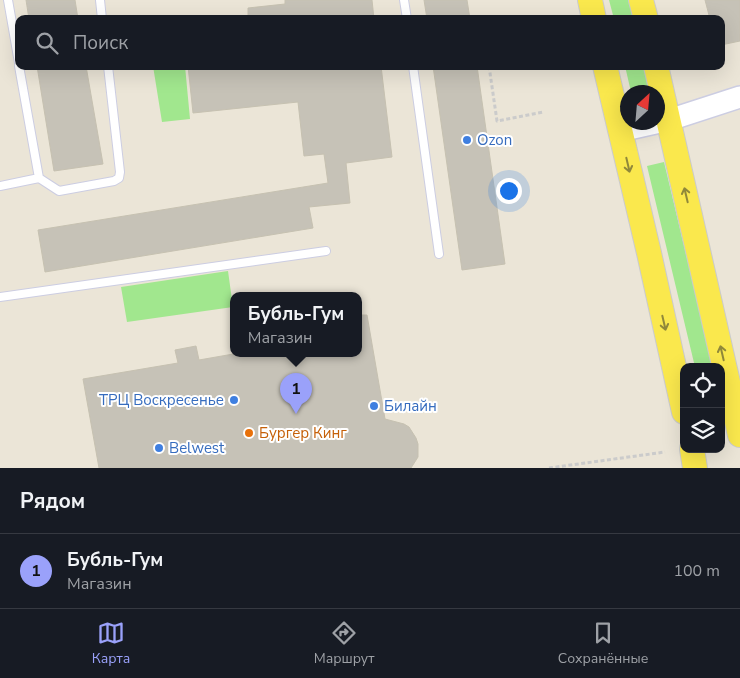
<!DOCTYPE html>
<html lang="ru">
<head>
<meta charset="utf-8">
<style>
  :root { --surface:#171b24; --page:#242831; --text:#f1f3f6; --muted:#9ea1a6; --line:#363941; --accent:#9aa1fa }
  body { margin:0; font-family:"Nunito Sans",sans-serif; background:var(--page); color:var(--text) }
  .controls { position:absolute; right:15px; bottom:15px; display:grid; overflow:hidden; border-radius:10px; box-shadow:0 5px 20px #0002 }
  .controls button { width:45px; height:45px; display:grid; place-items:center; padding:0; border:0; border-bottom:1px solid var(--line); background:var(--surface); color:var(--text); font:25px sans-serif }
  .compass { position:absolute; left:620px; top:85px; width:45px; height:45px; border-radius:50%; background:var(--surface); box-shadow:0 5px 20px #0002; rotate:26deg }
  .you { position:absolute; left:508px; top:190px; width:18px; height:18px; margin:-12px; border:4px solid #fff; border-radius:50%; background:#1a73e8; box-shadow:0 0 0 8px #1a73e833 }
  .badge { display:grid; place-items:center; width:32px; height:32px; border-radius:50%; background:var(--accent); color:#111; font-size:16px; font-weight:700 }
  .pin { position:absolute; translate:-50% -41px; filter:drop-shadow(0 1px 2px #0008) }
  .pin::after { content:''; position:absolute; top:26px; width:18px; height:15px; background:inherit; clip-path:polygon(0 0,100% 0,50% 100%) }
  .popup { position:absolute; left:230px; top:292px; width:132px; height:65px; box-sizing:border-box; display:grid; place-content:center; border-radius:10px; background:var(--surface); filter:drop-shadow(0 1px 4px #0005); font-size:16px; white-space:nowrap; color:var(--muted) }
  .popup b { font-size:19px; color:var(--text) }
  .popup::after { content:''; position:absolute; left:50%; top:100%; margin-left:-10px; border:10px solid transparent; border-top-color:var(--surface) }
  .list { margin:0; padding:0; list-style:none }
  h2 { display:flex; justify-content:space-between; align-items:center; height:65px; margin:0; padding:0 20px; font-size:21px }
  h2 small { font-size:16px; font-weight:400; color:var(--muted) }
  .list li { display:grid; grid-template-columns:32px 1fr auto; gap:15px; align-items:center; box-sizing:border-box; height:75px; padding:0 20px; border-top:1px solid var(--line) }
  .list b { display:block; font-size:19px; white-space:nowrap }
  .list p { margin:0; font-size:16px; white-space:nowrap; color:var(--muted) }
  .list em { font-size:16px; font-style:normal; color:var(--muted) }
  .icon { flex:none; width:28px; height:28px; fill:none; stroke:currentColor; stroke-width:2; stroke-linecap:round; stroke-linejoin:round }
  .map { position:relative; flex:none; width:740px; height:468px; overflow:hidden }
  .search { position:absolute; background:var(--surface); box-shadow:0 5px 20px #0002; left:15px; right:15px; top:15px; height:55px; display:flex; align-items:center; gap:12px; box-sizing:border-box; padding:0 18px; border-radius:10px; color:var(--muted); font-size:19px }
  .sheet { height:140px; background:var(--surface) }
  nav { display:flex; justify-content:space-around; align-items:center; box-sizing:border-box; height:70px; border-top:1px solid var(--line); background:var(--surface); font-size:14px; color:var(--muted) }
  nav a { display:grid; justify-items:center; gap:2px }
  nav .on { color:var(--accent) }
  .map>svg:first-child { display:block }
</style>
</head>
<body>
<div class="map">
<svg width="740" height="468" viewBox="0 0 740 468">
  <rect width="100%" height="100%" fill="#ebe5d7"/>
  <path fill="#a1e78e" d="M609,0H630L635,19H614Z
    M153,66H185L190,119L162,122Z
    M625,66H646L652,92H631Z
    M664,162L713,367H695L647,166Z
    M228,271L233,307L127,322L121,287Z"/>
  <path fill="#c6c2b7" stroke="#c6c1b1" d="M26,0H75L78,19H29Z
    M285,0H372L374,19H248V8L285,4Z
    M424,0H467L470,19H427Z
    M705,0H740V41L721,45V19H710Z
    M37,66H86L103,164L54,171Z
    M188,66H381L392,157L346,163L350,203L309,207L313,228L45,272L38,230L328,183L324,154L304,156L298,102L193,113Z
    M433,66H477L505,264L462,270Z
    M358,315H367L385,419L404,424L409,427L416,438L418,444V457L411,468H99L83,379L178,363L175,350L196,346L199,360L239,353H358Z"/>
  <g fill="none" stroke-linecap="round" stroke-linejoin="round">
    <defs>
      <path id="lane" d="M8,0L19,63
        M100,0L102,19
        M404,0L407,19
        M413,66L439,254
        M39,178L59,191L114,181L119,178L120,172L108,66
        M0,186L39,178L19,66
        M0,297L326,251"/>
      <path id="secondary" d="M620,131L669,120L740,97"/>
      <path id="primary" d="M590,0L594,19
        M641,0L646,19
        M605,66L649,253L684,412
        M656,66L740,435
        M692,449L695,468"/>
    </defs>
    <use href="#lane" stroke="#cccde2" stroke-width="10"/>
    <use href="#secondary" stroke="#cccde2" stroke-width="24"/>
    <use href="#primary" stroke="#cbcbcb" stroke-width="26"/>
    <path stroke="#cbcbcb" stroke-width="3" stroke-dasharray="4 2.5" stroke-linecap="butt" d="M489,66L497,121L543,112
      M549,468L665,452"/>
    <use href="#lane" stroke="#fff" stroke-width="8"/>
    <use href="#secondary" stroke="#fff" stroke-width="21"/>
    <use href="#primary" stroke="#fae84d" stroke-width="24"/>
  </g>
  <defs><path id="oneway-shaft" d="M-6 0H5M1.5-3L5.5 0L1.5 3" fill="none" stroke-width="1.6" stroke-linecap="round" stroke-linejoin="round" transform="scale(1.25)"/></defs>
  <g stroke="#90883a">
    <use href="#oneway-shaft" transform="translate(628 165) rotate(77)"/>
    <use href="#oneway-shaft" transform="translate(686 195) rotate(-103)"/>
    <use href="#oneway-shaft" transform="translate(664 323) rotate(77)"/>
    <use href="#oneway-shaft" transform="translate(722 353) rotate(-103)"/>
  </g>
  <g fill="#3f7fe0" stroke="#fff" stroke-width="2">
    <circle cx="467" cy="140" r="5"/>
    <circle cx="234" cy="400" r="5"/>
    <circle cx="374" cy="406" r="5"/>
    <circle cx="159" cy="448" r="5"/>
  </g>
  <circle fill="#e8710a" stroke="#fff" stroke-width="2" cx="249" cy="433" r="5"/>
  <g text-anchor="middle" stroke-width="4" stroke-linejoin="round" paint-order="stroke">
    <g font-size="15" fill="#366cbe" stroke="#fff" text-anchor="start">
      <text x="477" y="145">Ozon</text>
      <text x="224" y="405" text-anchor="end">ТРЦ Воскресенье</text>
      <text x="384" y="411">Билайн</text>
      <text x="169" y="453">Belwest</text>
    </g>
    <g font-size="15" fill="#c56008" stroke="#fff" text-anchor="start">
      <text x="259" y="438">Бургер Кинг</text>
    </g>
  </g>
</svg>
<div class="controls">
<button><svg class="icon" aria-label="locate" viewBox="0 0 24 24"><circle cx="12" cy="12" r="6"/><path d="M12 2v4M12 18v4M2 12h4M18 12h4"/></svg></button>
<button><svg class="icon" aria-label="layers" viewBox="0 0 24 24"><path d="M12 4l9 5-9 5-9-5zM3 14l9 5 9-5"/></svg></button>
</div>
<svg class="compass" viewBox="-18 -18 36 36"><path d="M0-13l5 13h-10z" fill="#e53935"/><path d="M0 13l5-13h-10z" fill="#9ea1a6"/></svg>
<div class="you"></div>
<div class="pin badge" style="left:296px;top:414px">1</div>
<div class="popup"><b>Бубль-Гум</b>Магазин</div>
<div class="search"><svg class="icon" aria-label="search" viewBox="0 0 24 24"><circle cx="10" cy="10" r="6"/><path d="M15 15l6 6"/></svg>Поиск</div>
</div>
<section class="sheet">
<h2>Рядом<small></small></h2>
<ul class="list">
<li><span class="badge">1</span><div><b>Бубль-Гум</b><p>Магазин</p></div><em>100 m</em></li>
</ul>
</section>
<nav>
<a class="on"><svg class="icon" aria-label="map" viewBox="0 0 24 24"><path d="M3 6l6-2 6 2 6-2v14l-6 2-6-2-6 2zM9 4v14M15 6v14"/></svg>Карта</a>
<a><svg class="icon" aria-label="directions" viewBox="0 0 24 24"><path d="M12 3l9 9-9 9-9-9zM9 14v-3h6M13 9l2 2-2 2"/></svg>Маршрут</a>
<a><svg class="icon" aria-label="saved" viewBox="0 0 24 24"><path d="M7 4h10v16l-5-4-5 4z"/></svg>Сохранённые</a>
</nav>
</body>
</html>
